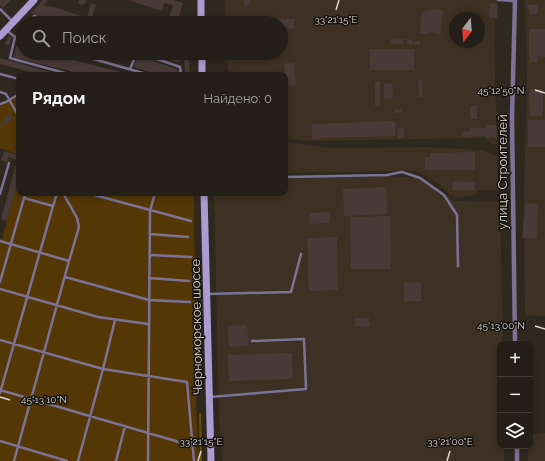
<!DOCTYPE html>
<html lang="ru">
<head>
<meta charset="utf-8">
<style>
  :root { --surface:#231e17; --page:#2f2b24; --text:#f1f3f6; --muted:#a3a2a1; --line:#403c36 }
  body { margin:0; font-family:Raleway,sans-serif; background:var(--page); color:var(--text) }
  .controls { position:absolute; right:12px; bottom:12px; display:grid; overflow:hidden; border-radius:8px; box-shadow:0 2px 6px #0003 }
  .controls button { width:36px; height:36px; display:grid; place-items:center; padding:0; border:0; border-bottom:1px solid var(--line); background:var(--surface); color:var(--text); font:20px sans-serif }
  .compass { position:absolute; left:449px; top:12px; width:36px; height:36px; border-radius:50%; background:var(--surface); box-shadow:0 2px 6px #0003; rotate:197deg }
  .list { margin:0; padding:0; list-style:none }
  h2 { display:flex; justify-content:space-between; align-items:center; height:52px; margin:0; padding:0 16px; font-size:17px }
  h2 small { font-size:13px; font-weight:400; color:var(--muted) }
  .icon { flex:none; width:22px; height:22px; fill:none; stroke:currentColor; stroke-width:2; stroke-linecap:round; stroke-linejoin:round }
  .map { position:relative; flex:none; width:545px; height:461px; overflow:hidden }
  .search { position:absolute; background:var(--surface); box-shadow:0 2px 6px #0003; left:16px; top:16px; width:272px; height:44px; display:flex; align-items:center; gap:10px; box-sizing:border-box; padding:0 14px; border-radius:22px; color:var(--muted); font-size:15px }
  .panel { position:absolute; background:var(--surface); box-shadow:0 2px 6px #0003; left:16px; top:72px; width:272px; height:124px; border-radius:8px }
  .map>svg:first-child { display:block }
</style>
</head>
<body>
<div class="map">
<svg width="545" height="461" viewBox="0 0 545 461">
  <rect width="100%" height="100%" fill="#2f281f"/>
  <path fill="#3c3123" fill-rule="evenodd" d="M225,0H497L494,37L497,144H492L485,138L309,141L285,138V75H243V73L228,71L227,53H281V23H226ZM455,18H479V42H455Z
    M525,0H545V316L525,315L524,190L527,79Z
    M285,142L331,148L426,147L466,149L484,151L497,156L498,190H478L476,195L454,198L438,183L416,171L285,173Z
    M353,174L424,178L454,201L500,202L503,344H500V446H504V461H222L219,418L214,193H285V177Z
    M545,433V461H528V446H530V434Z"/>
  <path fill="#553706" d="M19,94V155L0,148V104Z
    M19,177V193H194L196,403L199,461H0V239H2Z"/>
  <path fill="#734a01" d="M199,413H201L202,461H200Z"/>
  <path fill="#483b37" d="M0,0H11L3,8L0,5Z
    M43,0H48L43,5L51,7V6L87,18L91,3L96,5L90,23H65L31,13Z
    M80,0H87L85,1L87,3L80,5L78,2Z
    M128,0H173L183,3L177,23H167L173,5L164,3L162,11Z
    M243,0H250V5H244Z
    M490,3L498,4L497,18H489Z
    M528,5H538V14H530Z
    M437,9L443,10L440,34L429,32V34L420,33L422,14L425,11Z
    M238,17L294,19V29L281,28V23H238Z
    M27,19L41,23H26Z
    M529,29H545V57L537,56V62H530V57H529Z
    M8,36L12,37L9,45L5,44Z
    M391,38L403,39V44H392L391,42Z
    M407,39L413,40V44H407Z
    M415,41H420V45H414Z
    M16,46L23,48V53H44L133,75H86L41,64L14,57Z
    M370,49H414V70H370Z
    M108,53H133L130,60Z
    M152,53H171L181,56L179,62H177Z
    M137,56L177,69V71L179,72L178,75H160L134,67Z
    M184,57L189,59L190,75H185Z
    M0,58L60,75H42L0,64Z
    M294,63L296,85L286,86L284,64Z
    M240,72V75H228L227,73Z
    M418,80H422L423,97H419Z
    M380,81V106H375V82Z
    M392,83L393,98L384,99V84Z
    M529,89H543V116H530Z
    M470,106H477V119H470Z
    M395,109H402V112L395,113Z
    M10,114L14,119L0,127L1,123L6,120L4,117Z
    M528,120H545V147H528Z
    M395,121V136L320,138V140L312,139V124Z
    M485,125H496L497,138L490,137V139L485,136L462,137V132L470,131V128H486Z
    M398,128H404V138H398Z
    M4,151L19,155V177L7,221L1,219L17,160L8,157L7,162L1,160Z
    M475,152V170H425V157H430V153Z
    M453,181L475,182V190H452Z
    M386,187L387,214L344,216L343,189Z
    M525,203L538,204L537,238H522Z
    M330,212V223L310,224L309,213Z
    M390,216L391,269H351L350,217Z
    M337,237L338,290L309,291L307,238Z
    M404,282L421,283V301H404Z
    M355,318H369L370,326L355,327Z
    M247,325L249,346L229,347L228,326Z
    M292,353L293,379L229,381L228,355Z"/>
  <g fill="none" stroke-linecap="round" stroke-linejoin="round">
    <path stroke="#7b7295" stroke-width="2.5" d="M498,0L514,1
      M0,9L12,21
      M34,16L56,23
      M6,30L15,37L23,40
      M15,37L10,58L72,75
      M72,53L150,75
      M140,53L180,67L181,75
      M130,69L137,53
      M0,74L19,79
      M0,92L6,94L19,117
      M0,104L6,102L19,94
      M285,177L387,175L402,172L420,178L444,195L457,215L458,266
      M26,193L24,198L53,206L57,193
      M87,193L191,221
      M0,194L9,163
      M150,234L188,237
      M0,241L69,261L79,227L77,218L63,193
      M150,255L191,257
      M65,277L149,300L190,302
      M149,278L189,281
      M0,282L24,198
      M0,289L98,317L148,324
      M207,294L291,292L301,254
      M0,340L103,369L187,382L194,461
      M0,390L193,446
      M0,393L53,206
      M210,397L306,389L304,339L252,341
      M0,441L67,461
      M14,461L69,261
      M78,461L103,369L115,320
      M116,461L125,426
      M148,461L150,211L155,193"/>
    <path stroke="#7b7295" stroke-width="4.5" d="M515,344L512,118L515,0
      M517,446V461"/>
    <path stroke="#aa9bd2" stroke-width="7" d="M201,0V23
      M0,36L34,0
      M202,53V75
      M204,193L211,461"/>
  </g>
  <path fill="none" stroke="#dcd8d2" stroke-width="1.5" d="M336,10L339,0M535,90L545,93M535,326L545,329M0,397L10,400M198,461L201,451M447,461L450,451"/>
  <g text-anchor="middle" stroke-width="3" stroke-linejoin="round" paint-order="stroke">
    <g font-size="13" fill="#dcd8d2" stroke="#15120e">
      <text transform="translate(502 172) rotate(-90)" y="5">улица Строителей</text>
      <text transform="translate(196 327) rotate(-91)" y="5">Черноморское шоссе</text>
    </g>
  </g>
  <g font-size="10" text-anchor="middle" fill="#dcd8d2" stroke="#15120e" stroke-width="3" stroke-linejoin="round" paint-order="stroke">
    <text x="336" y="23">33°21'15"E</text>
    <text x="501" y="94">45°12'50"N</text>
    <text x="501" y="329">45°13'00"N</text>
    <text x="44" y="403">45°13'10"N</text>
    <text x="201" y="445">33°21'15"E</text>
    <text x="450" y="445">33°21'00"E</text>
  </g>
</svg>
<div class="controls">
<button>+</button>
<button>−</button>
<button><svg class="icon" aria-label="layers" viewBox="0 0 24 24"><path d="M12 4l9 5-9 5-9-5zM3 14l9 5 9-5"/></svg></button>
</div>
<svg class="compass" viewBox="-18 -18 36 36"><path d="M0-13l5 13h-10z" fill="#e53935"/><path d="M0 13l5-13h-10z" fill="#a3a2a1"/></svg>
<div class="search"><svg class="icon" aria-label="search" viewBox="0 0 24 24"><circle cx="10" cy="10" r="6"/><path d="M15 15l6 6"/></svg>Поиск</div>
<section class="panel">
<h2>Рядом<small>Найдено: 0</small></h2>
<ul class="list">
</ul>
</section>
</div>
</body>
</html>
